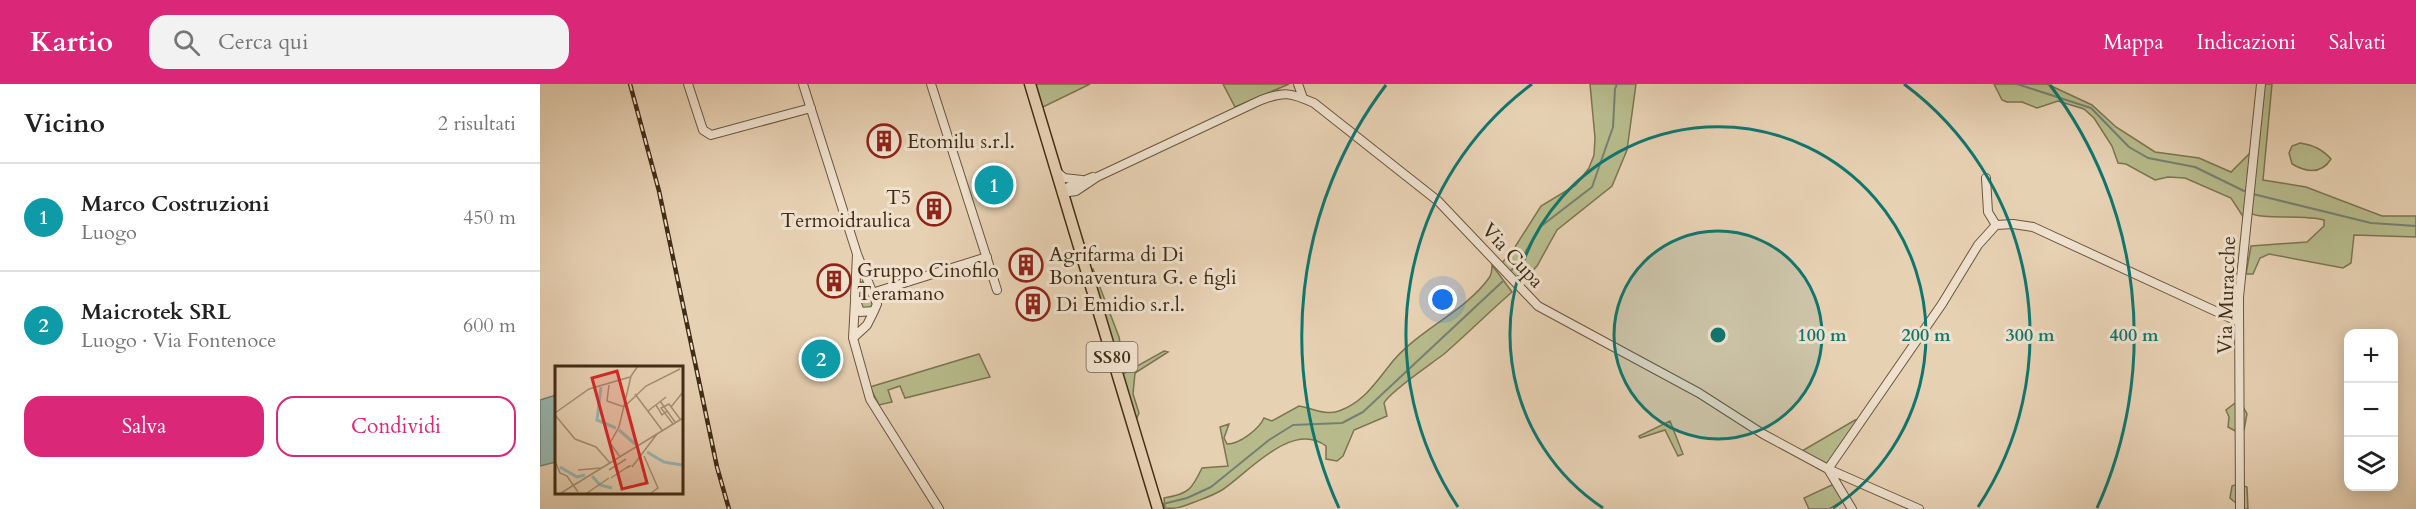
<!DOCTYPE html>
<html lang="it">
<head>
<meta charset="utf-8">
<style>
  :root { --surface:#fff; --page:#f2f2f2; --text:#222; --muted:#767676; --line:#e0e0e0; --accent:#db2777 }
  body { margin:0; font-family:Cardo,serif; background:var(--page); color:var(--text) }
  .controls { position:absolute; right:18px; bottom:18px; display:grid; overflow:hidden; border-radius:12px; box-shadow:0 3px 15px #0003 }
  .controls button { width:54px; height:54px; display:grid; place-items:center; padding:0; border:0; border-bottom:2px solid var(--line); background:var(--surface); color:var(--text); font:30px sans-serif }
  .you { position:absolute; left:903px; top:216px; width:21px; height:21px; margin:-15px; border:4px solid #fff; border-radius:50%; background:#1a73e8; box-shadow:0 0 0 9px #1a73e833 }
  .badge { display:grid; place-items:center; width:39px; height:39px; border-radius:50%; background:var(--accent); color:#fff; font-size:20px; font-weight:700 }
  .pin { position:absolute; translate:-50% -50%; border:3px solid #fff; box-shadow:0 2px 6px #0006 }
  .list { margin:0; padding:0; list-style:none }
  h2 { display:flex; justify-content:space-between; align-items:center; height:78px; margin:0; padding:0 24px; font-size:26px }
  h2 small { font-size:20px; font-weight:400; color:var(--muted) }
  .list li { display:grid; grid-template-columns:39px 1fr auto; gap:18px; align-items:center; box-sizing:border-box; height:108px; padding:0 24px; border-top:2px solid var(--line) }
  .list b { display:block; font-size:22px; white-space:nowrap }
  .list p { margin:0; font-size:20px; white-space:nowrap; color:var(--muted) }
  .list em { font-size:20px; font-style:normal; color:var(--muted) }
  .actions { display:flex; gap:12px; padding:18px 24px }
  .actions a { flex:1; padding:14px 0; border:2px solid var(--accent); border-radius:18px; text-align:center; font-size:21px; color:var(--accent) }
  .actions .main { background:var(--accent); color:#fff }
  .icon { flex:none; width:33px; height:33px; fill:none; stroke:currentColor; stroke-width:2; stroke-linecap:round; stroke-linejoin:round }
  .map { position:relative; flex:none; width:1876px; height:425px; overflow:hidden }
  header { display:flex; align-items:center; gap:36px; box-sizing:border-box; height:84px; padding:0 30px; background:var(--accent); color:#fff }
  header strong { font-size:28px }
  nav { display:flex; gap:33px; margin-inline-start:auto; font-size:21px }
  .search { width:420px; height:54px; background:var(--page); display:flex; align-items:center; gap:15px; box-sizing:border-box; padding:0 21px; border-radius:18px; color:var(--muted); font-size:22px }
  main { display:flex }
  aside { flex:1; background:var(--surface) }
  .map>svg:first-child { display:block }
</style>
</head>
<body>
<header>
<strong>Kartio</strong>
<div class="search"><svg class="icon" aria-label="search" viewBox="0 0 24 24"><circle cx="10" cy="10" r="6"/><path d="M15 15l6 6"/></svg>Cerca qui</div>
<nav><a>Mappa</a><a>Indicazioni</a><a>Salvati</a></nav>
</header>
<main>
<aside>
<h2>Vicino<small>2 risultati</small></h2>
<ul class="list">
<li><span class="badge" style="background:#0f9aa8">1</span><div><b>Marco Costruzioni</b><p>Luogo</p></div><em>450 m</em></li>
<li><span class="badge" style="background:#0f9aa8">2</span><div><b>Maicrotek SRL</b><p>Luogo · Via Fontenoce</p></div><em>600 m</em></li>
</ul>
<div class="actions"><a class="main">Salva</a><a>Condividi</a></div>
</aside>
<div class="map">
<svg width="1876" height="425" viewBox="0 0 1876 425">
  <rect width="100%" height="100%" fill="#e7d1b3"/>
  <filter id="stains"><feTurbulence type="fractalNoise" baseFrequency=".00333" numOctaves="4"/><feColorMatrix values="0 0 0 0 .2 0 0 0 0 .09 0 0 0 0 .02 0 0 0 .5 -.17"/></filter>
  <radialGradient id="worn" r=".72"><stop offset=".6" stop-color="#630" stop-opacity="0"/><stop offset="1" stop-color="#630" stop-opacity=".3"/></radialGradient>
  <path fill="#b7bb8c" stroke="#7c7451" stroke-width="1.5" d="M493,0H550L501,24Z
    M683,0H749L695,23Z
    M1050,0H1096L1087,66L1072,102L1017,146L997,182L981,199L962,179L975,163L1001,122L1036,101L1049,84L1054,71L1055,54Z
    M1454,0H1507L1552,21L1576,43L1615,68L1659,74L1691,88L1709,70L1712,63L1704,134L1691,114L1645,94L1628,93L1615,96L1586,80L1578,79L1572,62L1554,34L1544,25L1518,17L1497,24L1482,18H1467L1462,16Z
    M1723,0H1732L1723,96L1766,103L1842,132H1876V153L1814,151L1811,179L1803,184L1729,170L1720,174L1713,190H1706L1711,162L1767,158L1784,142V136C1766,130 1719,136 1711,129Z
    M1760,59C1773,61 1782,65 1791,75C1781,91 1766,88 1752,80L1749,69L1752,62Z
    M952,181L972,208C949,228 927,250 904,270C891,280 849,308 844,319L847,332L814,346L803,372L797,377L786,375V362C752,336 708,389 682,406C672,412 662,415 652,419C642,423 636,425 625,424L624,414C649,410 652,405 662,384L688,382L680,343L689,340L684,354L687,360C700,360 719,345 724,334L732,337L759,322C772,324 785,332 799,327C822,319 834,301 849,282C875,247 924,229 949,194C952,190 952,186 952,181Z
    M553,185L579,253L583,275L587,282L580,286L550,186Z
    M325,197L333,222L327,227L320,222L321,198Z
    M624,267L628,268L595,289L593,310L599,329L596,336L581,291Z
    M439,270L450,293L365,314L360,302L348,306L352,318L339,321L330,303Z
    M1695,319L1702,321L1707,330L1704,346L1697,348L1688,343L1689,333L1686,326Z
    M1321,335L1289,381L1262,367L1315,336Z
    M1130,337L1143,370L1138,372L1125,346L1100,354L1099,352Z
    M1294,400L1304,417L1289,425H1269L1264,414Z
    M1698,400L1707,403L1708,425H1697V420L1690,414L1692,402Z"/>
  <path fill="#97b7b0" stroke="#758072" stroke-width="1.5" d="M16,311V378L0,382V316Z"/>
  <g fill="none" stroke-linecap="round" stroke-linejoin="round">
    <path stroke="#758072" stroke-width="2" d="M1477,0L1551,24L1589,63L1608,74L1655,83L1704,107
      M1713,110L1831,139L1876,142
      M970,188L982,174L1000,143L1052,103L1073,43L1075,5L1077,0
      M619,421L647,414L671,403L729,356L753,341L802,339L823,328L963,197"/>
    <defs>
      <path id="minor" d="M148,0L163,46L171,51L271,24
        M263,0L317,170L337,220L334,227L320,228L315,214L317,170
        M391,0L457,206
        M758,0L763,14
        M516,87L524,94L542,96
        M1446,94L1448,128L1456,141
        M522,109L536,107L557,93L721,16C745,7 751,9 774,19L898,117L998,222L1159,309L1223,350L1288,385L1379,425
        M522,109L526,104L553,93
        M332,209L447,173
        M315,217L313,254L327,241L334,227
        M313,254L330,315L399,425
        M1312,425L1288,385L1402,220L1438,161L1456,141L1473,140L1493,143L1699,238
        M1700,425L1699,213L1721,0"/>
      <path id="major" d="M490,0L618,425"/>
    </defs>
    <use href="#minor" stroke="#6a563d" stroke-width="10"/>
    <use href="#major" stroke="#412d16" stroke-width="13"/>
    <use href="#minor" stroke="#efe1ce" stroke-width="8"/>
    <use href="#major" stroke="#e7d1b3" stroke-width="10"/>
    <defs>
      <path id="rail" d="M90,0L119,107L177,383L189,425"/>
    </defs>
    <use href="#rail" stroke="#412d16" stroke-width="4.5"/>
    <use href="#rail" stroke="#efe1ce" stroke-width="2" stroke-dasharray="7" stroke-linecap="butt"/>
  </g>
  <circle cx="1178" cy="251" r="104" fill="#0f766e" fill-opacity=".12"/>
  <g fill="none" stroke="#0f766e" stroke-width="3">
    <circle cx="1178" cy="251" r="104"/>
    <path d="M1063 424A208 208 0 1 1 1293 424"/>
    <path d="M918 423A312 312 0 0 1 992 0M1364 0A312 312 0 0 1 1438 423"/>
    <path d="M799 424A416 416 0 0 1 846 1M1510 1A416 416 0 0 1 1557 424"/>
  </g>
  <defs>
    <symbol id="building-ring" viewBox="-11 -11 22 22"><circle r="9.5" fill="#efe1ce" stroke="#8f2418" stroke-width="1.5"/><path d="M-4-6H4V6H1V3H-1V6H-4ZM-2.5-4.3h1.7v1.8h-1.7ZM.8-4.3h1.7v1.8H.8ZM-2.5-1h1.7V.8h-1.7ZM.8-1h1.7V.8H.8Z" fill="#8f2418"/></symbol>
  </defs>
  <g fill-rule="evenodd">
    <use href="#building-ring" x="325" y="38" width="38" height="38"/>
    <use href="#building-ring" x="375" y="106" width="38" height="38"/>
    <use href="#building-ring" x="467" y="162" width="38" height="38"/>
    <use href="#building-ring" x="275" y="178" width="38" height="38"/>
    <use href="#building-ring" x="474" y="201" width="38" height="38"/>
  </g>
  <g text-anchor="middle" stroke-width="6" stroke-linejoin="round" paint-order="stroke">
    <rect fill="#efe1ce" stroke="#75634d" stroke-width="1.5" x="546.5" y="258" width="51" height="30" rx="4.5"/>
    <g font-size="18" font-weight="bold" fill="#412d16">
      <text x="572" y="279">SS80</text>
    </g>
    <g font-size="20" fill="#412d16" stroke="#efe1ce" text-anchor="start">
      <text x="367" y="64">Etomilu s.r.l.</text>
      <text x="371" y="120" text-anchor="end">T5<tspan x="371" dy="23">Termoidraulica</tspan></text>
      <text x="509" y="177">Agrifarma di Di<tspan x="509" dy="23">Bonaventura G. e figli</tspan></text>
      <text x="317" y="193">Gruppo Cinofilo<tspan x="317" dy="23">Teramano</tspan></text>
      <text x="516" y="227">Di Emidio s.r.l.</text>
    </g>
    <g font-size="20" fill="#412d16" stroke="#efe1ce">
      <text transform="translate(973 171) rotate(47)" y="7">Via Cupa</text>
      <text transform="translate(1686 211) rotate(-88)" y="7">Via Muracche</text>
    </g>
  </g>
  <g transform="translate(15 282)">
    <rect width="128" height="128" fill="#e7d1b3"/>
    <path fill="none" stroke="#97b7b0" stroke-width="3" d="M46,21L42,54L61,62M64,64L80,78M92,86L109,96L127,99M5,101L22,111L30,109M37,110L45,119L57,122"/>
    <path fill="none" stroke="#a58f74" stroke-width="1.5" d="M54,19L52,35L69,41L91,20L125,3M80,28L107,64M105,35L120,56M101,39L107,49L112,45M116,41L128,26M93,45L111,31M0,47L34,23L75,11M0,49L20,73L41,81L55,97M118,58L106,42L114,38L125,53M89,90L103,122L96,127M65,91L55,77L64,61L76,10L83,0M0,95L5,107L12,110L23,126M77,101L102,68M23,104L46,102M54,104L71,93M56,112L74,100H75L72,102M6,127L128,52M32,127L54,112"/>
    <path fill="#d62828" fill-opacity="0.15" stroke="#d62828" stroke-width="3" d="M62,5L92,117L67,123L37,12Z"/>
    <rect width="128" height="128" fill="none" stroke="#412d16" stroke-width="3"/>
  </g>
  <circle cx="1178" cy="251" r="9" fill="#0f766e" stroke="#efe1ce" stroke-width="3"/>
  <g font-size="18" text-anchor="middle" font-weight="bold" fill="#0f766e" stroke="#efe1ce" stroke-width="6" stroke-linejoin="round" paint-order="stroke">
    <text x="1282" y="257">100 m</text>
    <text x="1386" y="257">200 m</text>
    <text x="1490" y="257">300 m</text>
    <text x="1594" y="257">400 m</text>
  </g>
  <rect width="100%" height="100%" filter="url(#stains)"/>
  <rect width="100%" height="100%" fill="url(#worn)"/>
</svg>
<div class="controls">
<button>+</button>
<button>−</button>
<button><svg class="icon" aria-label="layers" viewBox="0 0 24 24"><path d="M12 4l9 5-9 5-9-5zM3 14l9 5 9-5"/></svg></button>
</div>
<div class="you"></div>
<div class="pin badge" style="left:454px;top:101px;background:#0f9aa8">1</div>
<div class="pin badge" style="left:281px;top:275px;background:#0f9aa8">2</div>
</div>
</main>
</body>
</html>
